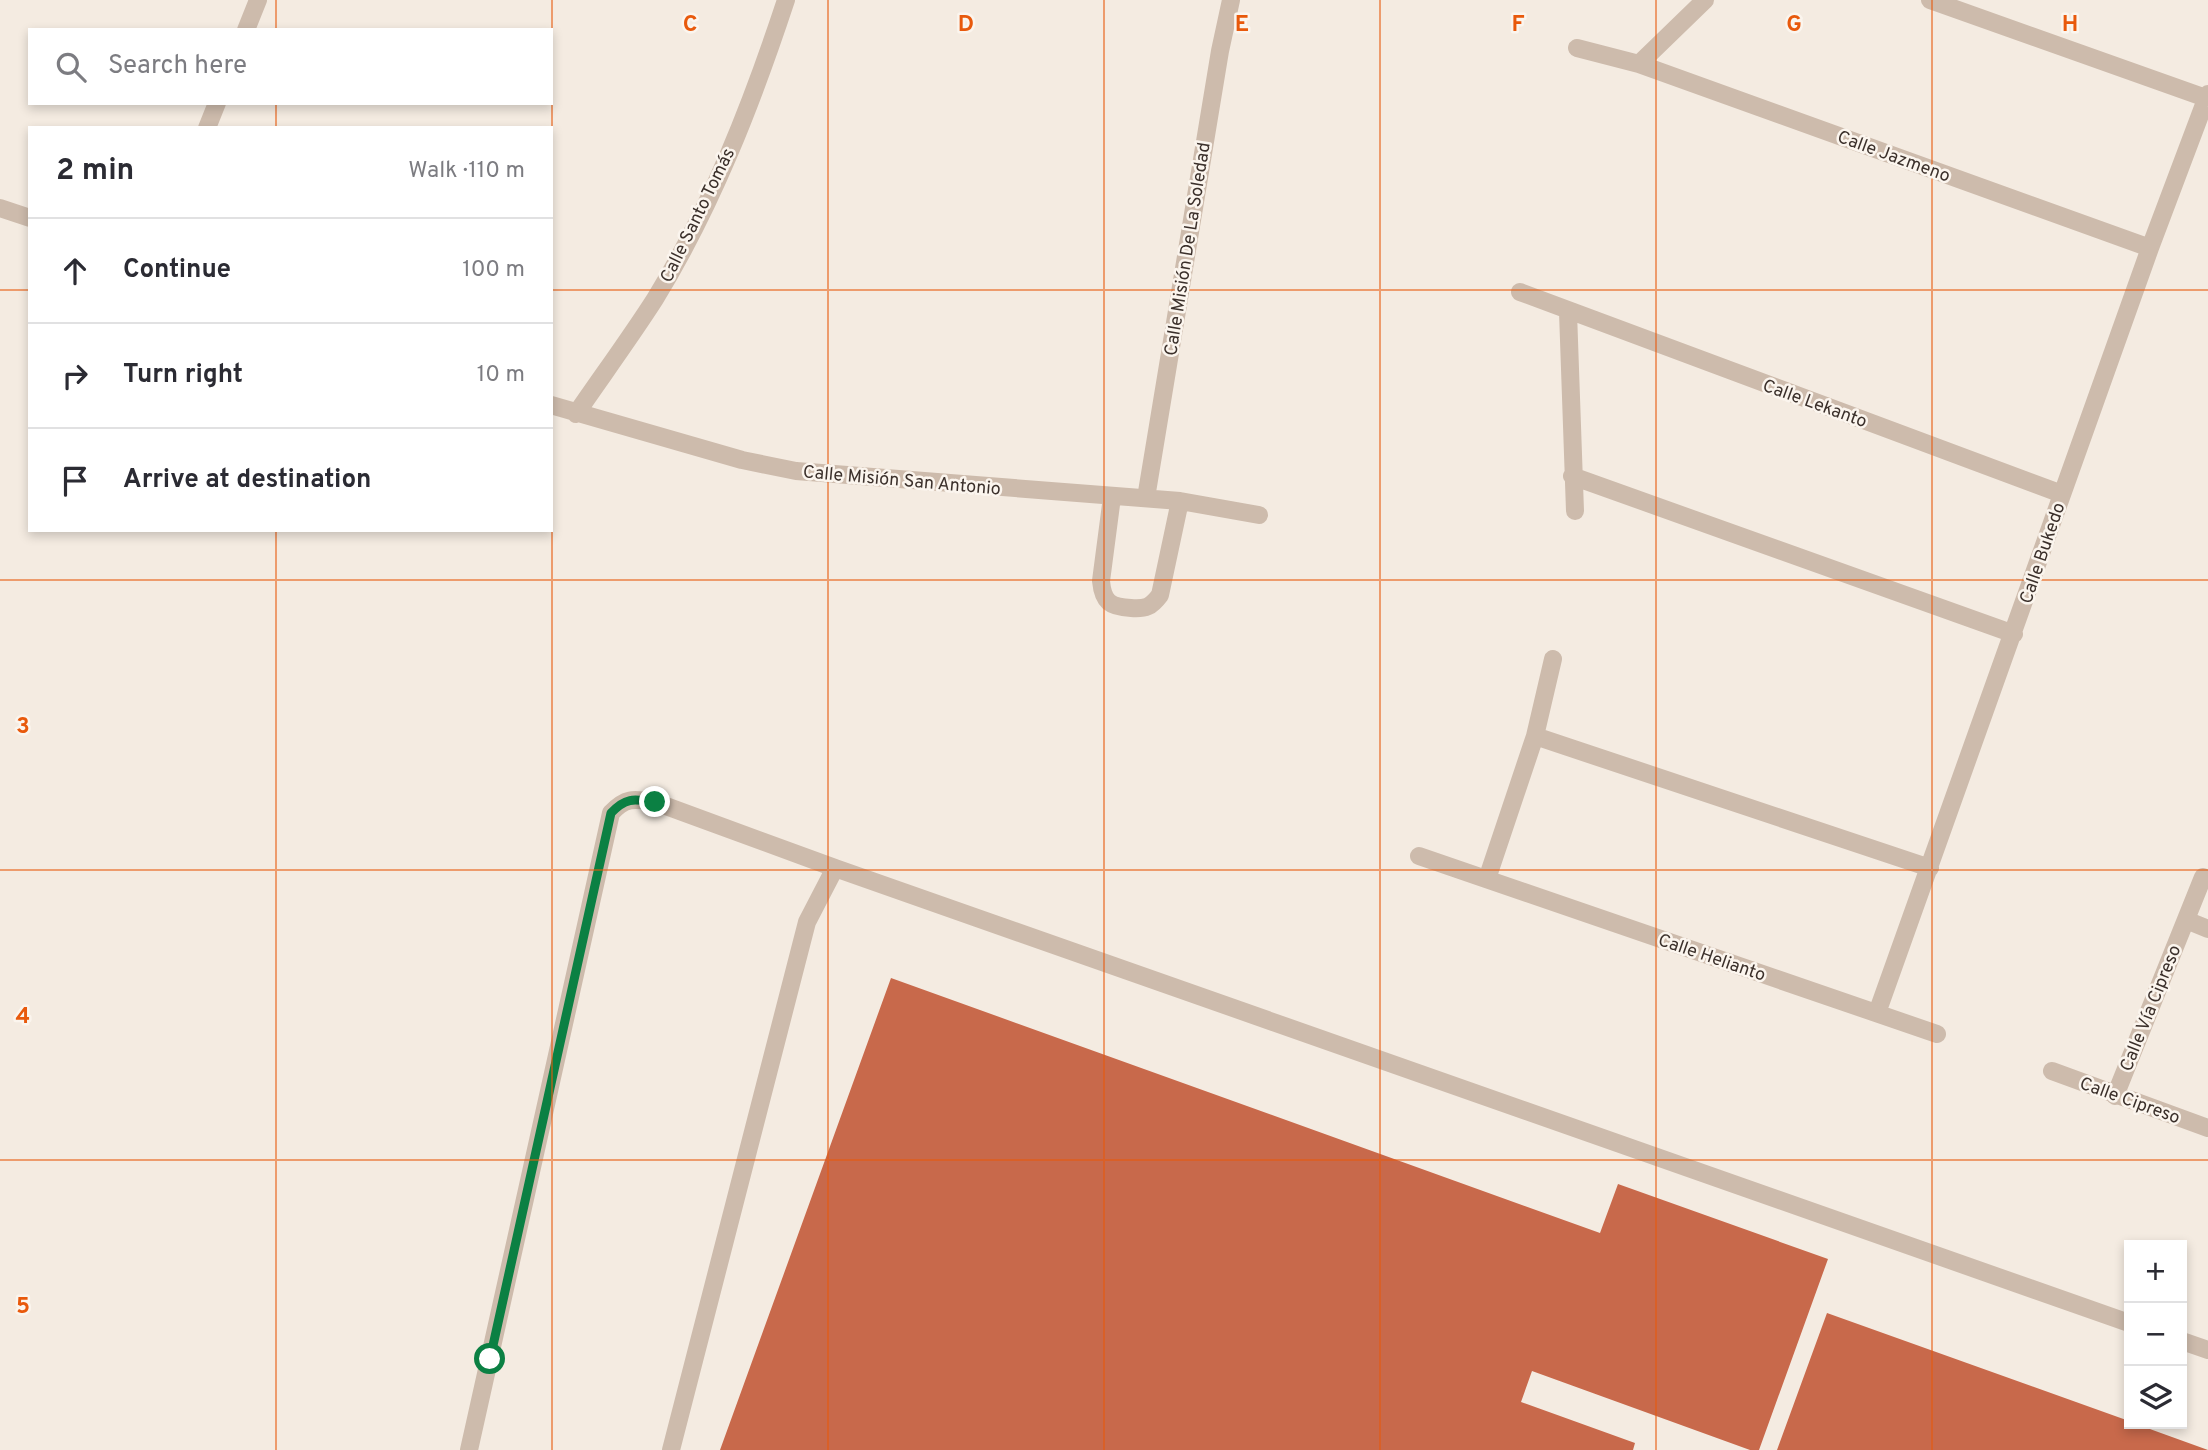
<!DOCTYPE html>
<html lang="en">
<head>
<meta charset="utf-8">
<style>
  :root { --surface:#fff; --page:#f7f7f7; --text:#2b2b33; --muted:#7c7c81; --line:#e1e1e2 }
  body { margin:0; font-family:Overpass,sans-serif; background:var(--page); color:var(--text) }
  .controls { position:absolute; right:21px; bottom:21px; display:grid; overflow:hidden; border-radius:0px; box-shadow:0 4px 10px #0003 }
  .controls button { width:63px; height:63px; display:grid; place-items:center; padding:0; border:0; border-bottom:2px solid var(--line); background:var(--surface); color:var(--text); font:35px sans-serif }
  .stop { position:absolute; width:21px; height:21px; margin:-16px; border:5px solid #0b8043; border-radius:50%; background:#fff }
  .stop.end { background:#0b8043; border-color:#fff; box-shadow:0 2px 7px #0008 }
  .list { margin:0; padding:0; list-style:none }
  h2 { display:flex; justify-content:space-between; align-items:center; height:91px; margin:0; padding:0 28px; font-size:30px }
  h2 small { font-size:23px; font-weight:400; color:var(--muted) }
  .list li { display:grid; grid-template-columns:46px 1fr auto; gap:21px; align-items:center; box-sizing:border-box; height:105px; padding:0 28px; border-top:2px solid var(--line) }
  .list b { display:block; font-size:26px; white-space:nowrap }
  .list em { font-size:23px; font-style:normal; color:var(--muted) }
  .icon { flex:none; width:38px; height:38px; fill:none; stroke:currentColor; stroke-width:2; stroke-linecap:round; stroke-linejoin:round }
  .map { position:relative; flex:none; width:2208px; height:1450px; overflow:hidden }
  .search { position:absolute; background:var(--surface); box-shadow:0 4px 10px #0003; left:28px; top:28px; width:525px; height:77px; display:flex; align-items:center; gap:18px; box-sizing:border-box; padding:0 24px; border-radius:0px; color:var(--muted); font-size:26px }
  .panel { position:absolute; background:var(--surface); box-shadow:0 4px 10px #0003; left:28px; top:126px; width:525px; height:406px; border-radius:0px }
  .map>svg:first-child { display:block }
</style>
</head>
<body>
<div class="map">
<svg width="2208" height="1450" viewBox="0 0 2208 1450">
  <rect width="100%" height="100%" fill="#f4ebe1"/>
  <path fill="#c8694b" d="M891,978L1600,1233L1618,1184L1828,1259L1759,1450H1750L1532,1371L1521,1402L1635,1443L1633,1450H720Z
    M1827,1313L2129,1421V1424H2136L2208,1450H1777Z"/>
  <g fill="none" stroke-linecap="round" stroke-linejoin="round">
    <path stroke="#cdbbac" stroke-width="18" d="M2182,1341L2208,1350
      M469,1450L611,813C626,797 634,799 655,802L835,868
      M671,1450L807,922L835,868L2129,1323"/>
    <path stroke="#cdbbac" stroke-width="18" d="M1930,0L2206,98
      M246,30L258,0
      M1577,48L1639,64L2150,248
      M1639,64L1705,0
      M207,128L217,103
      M0,208L30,218
      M1520,292L2062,494
      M1568,312L1575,511
      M551,405L742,460L796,471L1180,501L1259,515
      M576,414C602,376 630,338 655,299C712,206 752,103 786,0
      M1572,476L2014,634
      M1112,497L1101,581C1103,602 1110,607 1131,608C1146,609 1151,607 1160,595L1180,501
      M1146,498L1220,51L1231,0
      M1535,736L1930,868
      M1419,856L1937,1034
      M1487,879L1535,736L1553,659
      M2186,920L2208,929
      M1877,1013L2150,248L2208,94
      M2052,1071L2208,1128
      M2115,1096L2203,877"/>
  </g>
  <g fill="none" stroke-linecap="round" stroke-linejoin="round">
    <path stroke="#0b8043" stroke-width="9" d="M490,1359L611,813C626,797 634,799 655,802"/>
  </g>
  <path fill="none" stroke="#e8590c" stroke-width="2" stroke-opacity="0.55" d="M276,0V30M552,0V1450M828,0V1450M1104,0V1450M1380,0V1450M1656,0V1450M1932,0V1450M276,103V128M0,290H30M551,290H2208M276,530V1450M0,580H2208M0,870H2208M0,1160H2208"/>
  <g text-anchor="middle" stroke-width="5" stroke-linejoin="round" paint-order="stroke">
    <g font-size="18" fill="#3b302b" stroke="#fbf5ee">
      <text transform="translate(1894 156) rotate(20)" y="6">Calle Jazmeno</text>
      <text transform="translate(697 215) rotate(-64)" y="6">Calle Santo Tomás</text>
      <text transform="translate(1187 249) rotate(-81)" y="6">Calle Misión De La Soledad</text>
      <text transform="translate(1815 403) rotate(20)" y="6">Calle Lekanto</text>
      <text transform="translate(902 480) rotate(5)" y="6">Calle Misión San Antonio</text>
      <text transform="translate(2042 553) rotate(-71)" y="6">Calle Bukedo</text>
      <text transform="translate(1712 957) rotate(19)" y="6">Calle Helianto</text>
      <text transform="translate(2150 1008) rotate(-68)" y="6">Calle Vía Cipreso</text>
      <text transform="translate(2130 1100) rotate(20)" y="6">Calle Cipreso</text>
    </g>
  </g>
  <g font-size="23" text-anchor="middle" font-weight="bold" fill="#e8590c" stroke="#fbf5ee" stroke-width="5" stroke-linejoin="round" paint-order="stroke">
    <text x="690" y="31">C</text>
    <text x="966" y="31">D</text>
    <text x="1242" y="31">E</text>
    <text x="1518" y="31">F</text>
    <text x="1794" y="31">G</text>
    <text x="2070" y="31">H</text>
    <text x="23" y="733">3</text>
    <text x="23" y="1023">4</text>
    <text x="23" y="1313">5</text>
  </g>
</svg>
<div class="controls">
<button>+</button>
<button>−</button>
<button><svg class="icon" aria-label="layers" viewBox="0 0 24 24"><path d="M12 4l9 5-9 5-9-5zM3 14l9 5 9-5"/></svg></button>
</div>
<div class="stop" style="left:490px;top:1359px"></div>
<div class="stop end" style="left:655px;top:802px"></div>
<div class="search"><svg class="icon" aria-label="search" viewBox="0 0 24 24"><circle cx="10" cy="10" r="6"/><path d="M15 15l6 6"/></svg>Search here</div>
<section class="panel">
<h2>2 min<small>Walk · 110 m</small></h2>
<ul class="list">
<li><svg class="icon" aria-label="ahead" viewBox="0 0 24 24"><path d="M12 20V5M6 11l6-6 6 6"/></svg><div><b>Continue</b></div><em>100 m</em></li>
<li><svg class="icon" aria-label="right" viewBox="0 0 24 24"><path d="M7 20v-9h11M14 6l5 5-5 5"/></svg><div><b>Turn right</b></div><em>10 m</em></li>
<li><svg class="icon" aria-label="arrive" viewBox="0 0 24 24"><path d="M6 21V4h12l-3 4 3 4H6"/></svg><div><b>Arrive at destination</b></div></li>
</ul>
</section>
</div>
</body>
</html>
